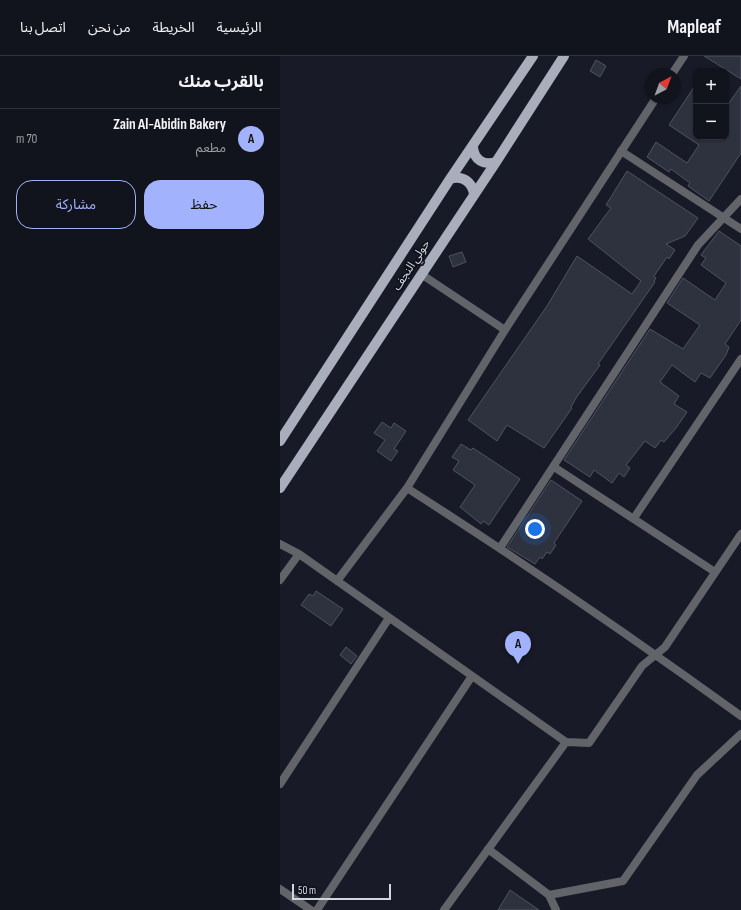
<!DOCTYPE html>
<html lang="ar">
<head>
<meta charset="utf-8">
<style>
  :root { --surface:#12141d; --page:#1f212a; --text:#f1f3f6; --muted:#9c9ea4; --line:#31333b; --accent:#a3b2fd }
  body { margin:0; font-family:"Sofia Sans Condensed","Noto Sans Arabic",sans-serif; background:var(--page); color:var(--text); direction:rtl }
  .controls { position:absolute; right:12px; top:12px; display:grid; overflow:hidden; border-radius:8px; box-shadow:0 1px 3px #0004 }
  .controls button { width:36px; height:36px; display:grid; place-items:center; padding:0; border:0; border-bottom:1px solid var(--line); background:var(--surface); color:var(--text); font:20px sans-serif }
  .compass { position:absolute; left:365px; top:12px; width:36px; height:36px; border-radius:50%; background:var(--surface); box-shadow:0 1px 3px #0004; rotate:41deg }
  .scale { position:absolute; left:12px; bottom:10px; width:99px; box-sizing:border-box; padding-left:4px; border:2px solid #d4d6de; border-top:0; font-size:11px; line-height:14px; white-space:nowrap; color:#d4d6de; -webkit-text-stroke:3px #0f121d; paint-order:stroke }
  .you { position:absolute; left:255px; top:473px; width:14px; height:14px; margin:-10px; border:3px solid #fff; border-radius:50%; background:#1a73e8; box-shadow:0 0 0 6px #1a73e833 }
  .badge { display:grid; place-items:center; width:26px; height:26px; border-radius:50%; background:var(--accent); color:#111; font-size:13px; font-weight:700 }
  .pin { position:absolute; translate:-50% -33px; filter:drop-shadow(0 1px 2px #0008) }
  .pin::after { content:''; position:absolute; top:21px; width:14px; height:12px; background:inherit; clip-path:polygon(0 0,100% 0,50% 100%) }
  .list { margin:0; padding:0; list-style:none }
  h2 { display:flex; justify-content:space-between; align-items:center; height:52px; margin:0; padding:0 16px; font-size:17px }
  h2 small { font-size:13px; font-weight:400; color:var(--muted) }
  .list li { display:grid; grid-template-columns:26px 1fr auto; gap:12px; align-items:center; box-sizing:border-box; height:60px; padding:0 16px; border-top:1px solid var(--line) }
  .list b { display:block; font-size:15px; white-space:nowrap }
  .list p { margin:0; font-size:13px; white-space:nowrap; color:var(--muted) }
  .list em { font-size:13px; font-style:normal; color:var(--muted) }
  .actions { display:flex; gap:8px; padding:12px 16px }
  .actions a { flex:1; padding:9px 0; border:1px solid var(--accent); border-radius:16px; text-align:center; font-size:14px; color:var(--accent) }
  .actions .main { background:var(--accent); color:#111 }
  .map { position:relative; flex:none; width:461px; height:854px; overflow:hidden; direction:ltr }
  header { display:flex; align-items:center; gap:24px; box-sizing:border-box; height:56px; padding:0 20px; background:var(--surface); border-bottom:1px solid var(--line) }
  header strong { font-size:19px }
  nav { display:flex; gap:22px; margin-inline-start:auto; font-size:14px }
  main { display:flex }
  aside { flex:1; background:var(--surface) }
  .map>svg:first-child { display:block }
</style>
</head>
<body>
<header>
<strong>Mapleaf</strong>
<nav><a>الرئيسية</a><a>الخريطة</a><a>من نحن</a><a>اتصل بنا</a></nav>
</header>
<main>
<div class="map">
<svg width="461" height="854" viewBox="0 0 461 854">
  <rect width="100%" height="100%" fill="#181b27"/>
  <path fill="#2e313e" stroke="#4f5261" d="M424,0H461V23Z
    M316,4L326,10L320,21L310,15Z
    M416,28V81H446V51L461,30V97L429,145L408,130L410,127L391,113L389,116L367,101L376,86L407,107L419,89L389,69Z
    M347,115L418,162L405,180L386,188L395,194L389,203L387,201L374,220L376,222L374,225L375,226L318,308L320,309L296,342L291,351L292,352L264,392L227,369L217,385L188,364L267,250L297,200L352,238L361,225L308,183L331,152L326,149Z
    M439,175L461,190V264L445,288L449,291L446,299L430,322L421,317L415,326L392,309L380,326L399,340L394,348L407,356L396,372L384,386L381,384L375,392L365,385L346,409L350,412L344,421L339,417L332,427L314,414L310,421L284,404L370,273L403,293L420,269L387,247L403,222L435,244L446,227L421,209L426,202L421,199Z
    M182,196L186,206L173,211L169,200Z
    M102,366L111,372L114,367L126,375L114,393L118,395L111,405L97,395L105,384L94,377Z
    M181,388L191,394L193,392L240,423L209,469L203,465L201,468L180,451L195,429L173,414L179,405L172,401Z
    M271,424L302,445L274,487L276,489L270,498L267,496L262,503L260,501L255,508L227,491Z
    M36,535L63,553L51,570L21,549L29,538L33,540Z
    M66,591L77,600L71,608L60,599Z
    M230,834L259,854H218Z"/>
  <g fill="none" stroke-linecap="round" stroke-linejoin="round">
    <path stroke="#62646a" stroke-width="8" d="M392,18L404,0
      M341,95L461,173
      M141,218L225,274
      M274,411L435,516
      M127,432C241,505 352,581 461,660
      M354,462L461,303
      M0,488L19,498L286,686
      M220,492L418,189L461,143
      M0,524L19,498
      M57,525L127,432L225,274L376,42
      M0,728L109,562
      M208,793L269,839L276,854
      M0,833L31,854
      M269,839L343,825L417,719L461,678
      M37,854L192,620
      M164,854L286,686L309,687L362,610L385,591L461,478"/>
    <path stroke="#aaaebc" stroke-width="10" d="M193,91C194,104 204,110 216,106
      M170,123C183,119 192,126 194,138
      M0,385L170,123L253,0
      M0,432L216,106L284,0"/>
  </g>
  <g text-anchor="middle" stroke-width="3.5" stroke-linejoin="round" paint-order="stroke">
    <g font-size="12" fill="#d4d6de" stroke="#0f121d">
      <text transform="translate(131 209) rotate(-57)" y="4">حولي النجف</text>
    </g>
  </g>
</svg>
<div class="controls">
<button>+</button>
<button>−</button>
</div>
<svg class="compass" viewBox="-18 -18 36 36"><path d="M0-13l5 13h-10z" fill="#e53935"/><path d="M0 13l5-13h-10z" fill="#9c9ea4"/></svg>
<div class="scale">50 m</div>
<div class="you"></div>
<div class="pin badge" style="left:238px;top:608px">A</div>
</div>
<aside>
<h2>بالقرب منك<small></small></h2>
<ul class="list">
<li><span class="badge">A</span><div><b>Zain Al-Abidin Bakery</b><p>مطعم</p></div><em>70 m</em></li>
</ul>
<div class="actions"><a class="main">حفظ</a><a>مشاركة</a></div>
</aside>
</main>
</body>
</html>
